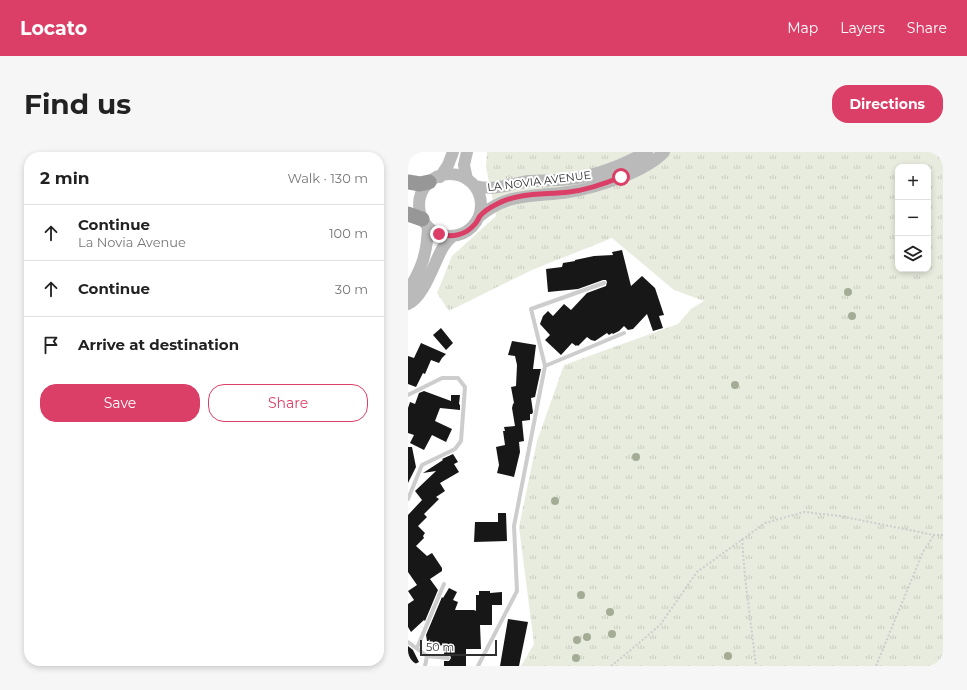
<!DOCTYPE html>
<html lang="en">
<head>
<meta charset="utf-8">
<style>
  :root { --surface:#fff; --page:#f6f6f6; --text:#222; --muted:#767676; --line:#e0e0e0; --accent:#db3e66 }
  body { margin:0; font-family:Montserrat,sans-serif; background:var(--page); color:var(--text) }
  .controls { position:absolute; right:12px; top:12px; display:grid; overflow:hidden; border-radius:8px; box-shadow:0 2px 6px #0003 }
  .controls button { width:36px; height:36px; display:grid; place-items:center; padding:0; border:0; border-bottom:1px solid var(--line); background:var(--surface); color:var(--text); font:20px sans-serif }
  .scale { position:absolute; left:12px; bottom:10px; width:77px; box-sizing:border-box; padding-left:4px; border:2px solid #303030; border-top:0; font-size:11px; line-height:14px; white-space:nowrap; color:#303030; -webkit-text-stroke:3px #fff; paint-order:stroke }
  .stop { position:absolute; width:12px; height:12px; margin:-9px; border:3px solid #db3e66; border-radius:50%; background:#fff }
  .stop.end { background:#db3e66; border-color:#fff; box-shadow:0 1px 4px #0008 }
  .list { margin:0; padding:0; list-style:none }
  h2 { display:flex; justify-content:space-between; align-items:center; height:52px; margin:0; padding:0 16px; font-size:17px }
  h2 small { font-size:13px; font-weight:400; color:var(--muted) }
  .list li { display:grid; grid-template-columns:26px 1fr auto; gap:12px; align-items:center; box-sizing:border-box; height:56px; padding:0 16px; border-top:1px solid var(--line) }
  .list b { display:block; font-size:15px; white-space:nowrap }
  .list p { margin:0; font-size:13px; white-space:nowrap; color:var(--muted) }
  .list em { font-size:13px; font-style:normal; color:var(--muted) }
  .actions { display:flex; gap:8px; padding:12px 16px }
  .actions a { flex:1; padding:9px 0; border:1px solid var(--accent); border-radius:16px; text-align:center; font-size:14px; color:var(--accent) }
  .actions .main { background:var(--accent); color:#fff }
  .icon { flex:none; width:22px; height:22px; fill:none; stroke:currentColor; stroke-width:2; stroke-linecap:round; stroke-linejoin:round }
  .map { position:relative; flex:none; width:535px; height:514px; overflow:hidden; border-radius:16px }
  header { display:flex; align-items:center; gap:24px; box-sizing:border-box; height:56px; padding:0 20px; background:var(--accent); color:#fff }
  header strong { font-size:19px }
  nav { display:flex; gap:22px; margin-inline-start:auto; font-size:14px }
  .intro { display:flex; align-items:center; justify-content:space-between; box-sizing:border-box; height:96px; padding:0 24px }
  h1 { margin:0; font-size:28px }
  .button { padding:10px 18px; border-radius:16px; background:var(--accent); color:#fff; font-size:14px; font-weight:700 }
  main { display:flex; gap:24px; padding:0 24px }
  aside { flex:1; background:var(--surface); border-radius:16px; box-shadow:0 2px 6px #0003 }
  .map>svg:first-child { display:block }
</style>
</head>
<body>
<header>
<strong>Locato</strong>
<nav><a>Map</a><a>Layers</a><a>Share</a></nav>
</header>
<div class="intro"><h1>Find us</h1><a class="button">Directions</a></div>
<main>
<aside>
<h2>2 min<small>Walk · 130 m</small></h2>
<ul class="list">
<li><svg class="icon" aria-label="ahead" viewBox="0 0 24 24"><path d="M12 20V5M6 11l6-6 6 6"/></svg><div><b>Continue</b><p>La Novia Avenue</p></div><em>100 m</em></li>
<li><svg class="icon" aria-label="ahead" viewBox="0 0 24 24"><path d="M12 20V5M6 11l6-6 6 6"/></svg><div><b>Continue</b></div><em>30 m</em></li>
<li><svg class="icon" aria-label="arrive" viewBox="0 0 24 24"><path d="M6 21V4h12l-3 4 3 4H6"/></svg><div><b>Arrive at destination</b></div></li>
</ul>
<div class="actions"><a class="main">Save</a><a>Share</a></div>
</aside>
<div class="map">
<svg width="535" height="514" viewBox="0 0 535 514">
  <defs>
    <pattern id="grass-tufts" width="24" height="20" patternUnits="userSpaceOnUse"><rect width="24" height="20" fill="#e8ecde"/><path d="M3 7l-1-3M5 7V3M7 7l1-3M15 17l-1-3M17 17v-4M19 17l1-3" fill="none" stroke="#c7cbbf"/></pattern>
  </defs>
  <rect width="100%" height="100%" fill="#fff"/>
  <path fill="url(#grass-tufts)" fill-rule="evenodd" d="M79,0H535V514H113L126,492L111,375L129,289L156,213L270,172L283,157L296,149L266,138L204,86L124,118L41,159L29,141L44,104L88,64L78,15ZM490,15H520V117H490Z"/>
  <path fill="#171717" d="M214,98L223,134L234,124L247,136L256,163L251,164L255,176L245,179L239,162L225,177L220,178L216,174L211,179L205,182L204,181L201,183L199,181L187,189L183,188L179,185L170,194L169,193L168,194L164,191L153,203L137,188L142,183L132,172L135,164L140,159L145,164L156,152L163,158L179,141L198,134L199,130L198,128H195L170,137L140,140L138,117L154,115L155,111L167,109V108L186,104L205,103L204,100Z
    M33,176L45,191L38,198L25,183Z
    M104,189L128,193L125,217H133L127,245L123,246L125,260L124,262H122V268L114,269L116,289L111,290L112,300L106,325L89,321L91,313L88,295L97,293L95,279H97L96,275L107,274L104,256L105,252L106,251L103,235L108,234L109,213L107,204L100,203Z
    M13,191L38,202L34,206L31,211L23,208L17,222L15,221L8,235L0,232V204L6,206Z
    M16,239L43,249V243H52L51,252L52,253V258L32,256L27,269L44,277L38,290L24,283L16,298L2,291L6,283L0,281V256L2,250L7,252L11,241Z
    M0,295H4L8,315L0,331Z
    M45,302L50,310L46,312L51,320L32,331L37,339L28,345L31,347L16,362L19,365L10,374L17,381L15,384L16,386L8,394L19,404L24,401L34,416V419L22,427L30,438L17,469L16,468L3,480L0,475V452L6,448L0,439L9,433L0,420V363L14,348L7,339L28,319L15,321L35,308L34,307Z
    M90,361H98L99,389L66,390L67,370H90Z
    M41,436L49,440L45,448L50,450L47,458H66L68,459V443H71V439H82V441L94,440V453H84V473H72L73,497H58V514H36V509H41L43,506L42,503L36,502V493L21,495V489H19L18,483L34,445L35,446Z
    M100,467L120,470L111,514H92Z
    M0,494L5,498L11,510L3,514H0Z"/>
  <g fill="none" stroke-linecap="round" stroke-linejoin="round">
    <path stroke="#cdcdcd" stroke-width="2" stroke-dasharray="2 2" stroke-linecap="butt" d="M334,387L337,425L348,514
      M203,514L224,497L252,473L289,420L357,371L396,360L432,364L526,383H535
      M468,514L515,400L526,383"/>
    <path stroke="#cdcdcd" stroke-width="4" d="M137,214L216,181
      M0,243L34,226H50L57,235L53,289L47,297L14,313L0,347
      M0,490L19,504
      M9,496L36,432
      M17,514L19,504L40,506
      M70,514L109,439L106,374L137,214L123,157L196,131"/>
    <path stroke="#bababa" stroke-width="12" d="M59,0L56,13L59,27
      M11 53a31 31 0 1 1 62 0a31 31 0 1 1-62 0Z
      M32,25L40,13L45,0
      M67,34C88,39 101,32 121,29C134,28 148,29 161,27C189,24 214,13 239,0
      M72,64C100,40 127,45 161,40C188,36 237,20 256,0
      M0,139C14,116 19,102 20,75
      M0,152C16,145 26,111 34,97C37,92 40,88 44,85"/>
    <path stroke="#979797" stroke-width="15" d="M0,30L12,32L21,30
      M0,62L14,67"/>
  </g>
  <g fill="#a4ac95">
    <circle cx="440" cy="140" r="4"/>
    <circle cx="444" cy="164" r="4"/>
    <circle cx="327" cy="233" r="4"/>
    <circle cx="228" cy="305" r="4"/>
    <circle cx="147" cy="349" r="4"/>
    <circle cx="173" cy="443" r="4"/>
    <circle cx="202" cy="460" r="4"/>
    <circle cx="204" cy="482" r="4"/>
    <circle cx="179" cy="485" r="4"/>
    <circle cx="169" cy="488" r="4"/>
    <circle cx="320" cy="504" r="4"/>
    <circle cx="168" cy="506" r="4"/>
  </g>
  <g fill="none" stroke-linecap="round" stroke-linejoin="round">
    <path stroke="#db3e66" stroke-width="5" d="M31,82C44,86 58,83 67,72C69,70 70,67 72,64C76,59 83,55 89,52C111,40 137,43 161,40C179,38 196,32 213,25"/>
  </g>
  <g text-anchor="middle" stroke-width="4" stroke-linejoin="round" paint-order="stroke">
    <g font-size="11" fill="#303030" stroke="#fff">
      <text transform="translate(131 29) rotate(-7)" y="4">LA NOVIA AVENUE</text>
    </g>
  </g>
</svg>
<div class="controls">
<button>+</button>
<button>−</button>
<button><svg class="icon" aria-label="layers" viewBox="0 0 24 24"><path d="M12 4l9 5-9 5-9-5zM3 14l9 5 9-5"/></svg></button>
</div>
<div class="scale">50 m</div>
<div class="stop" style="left:213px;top:25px"></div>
<div class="stop end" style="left:31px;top:82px"></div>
</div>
</main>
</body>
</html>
